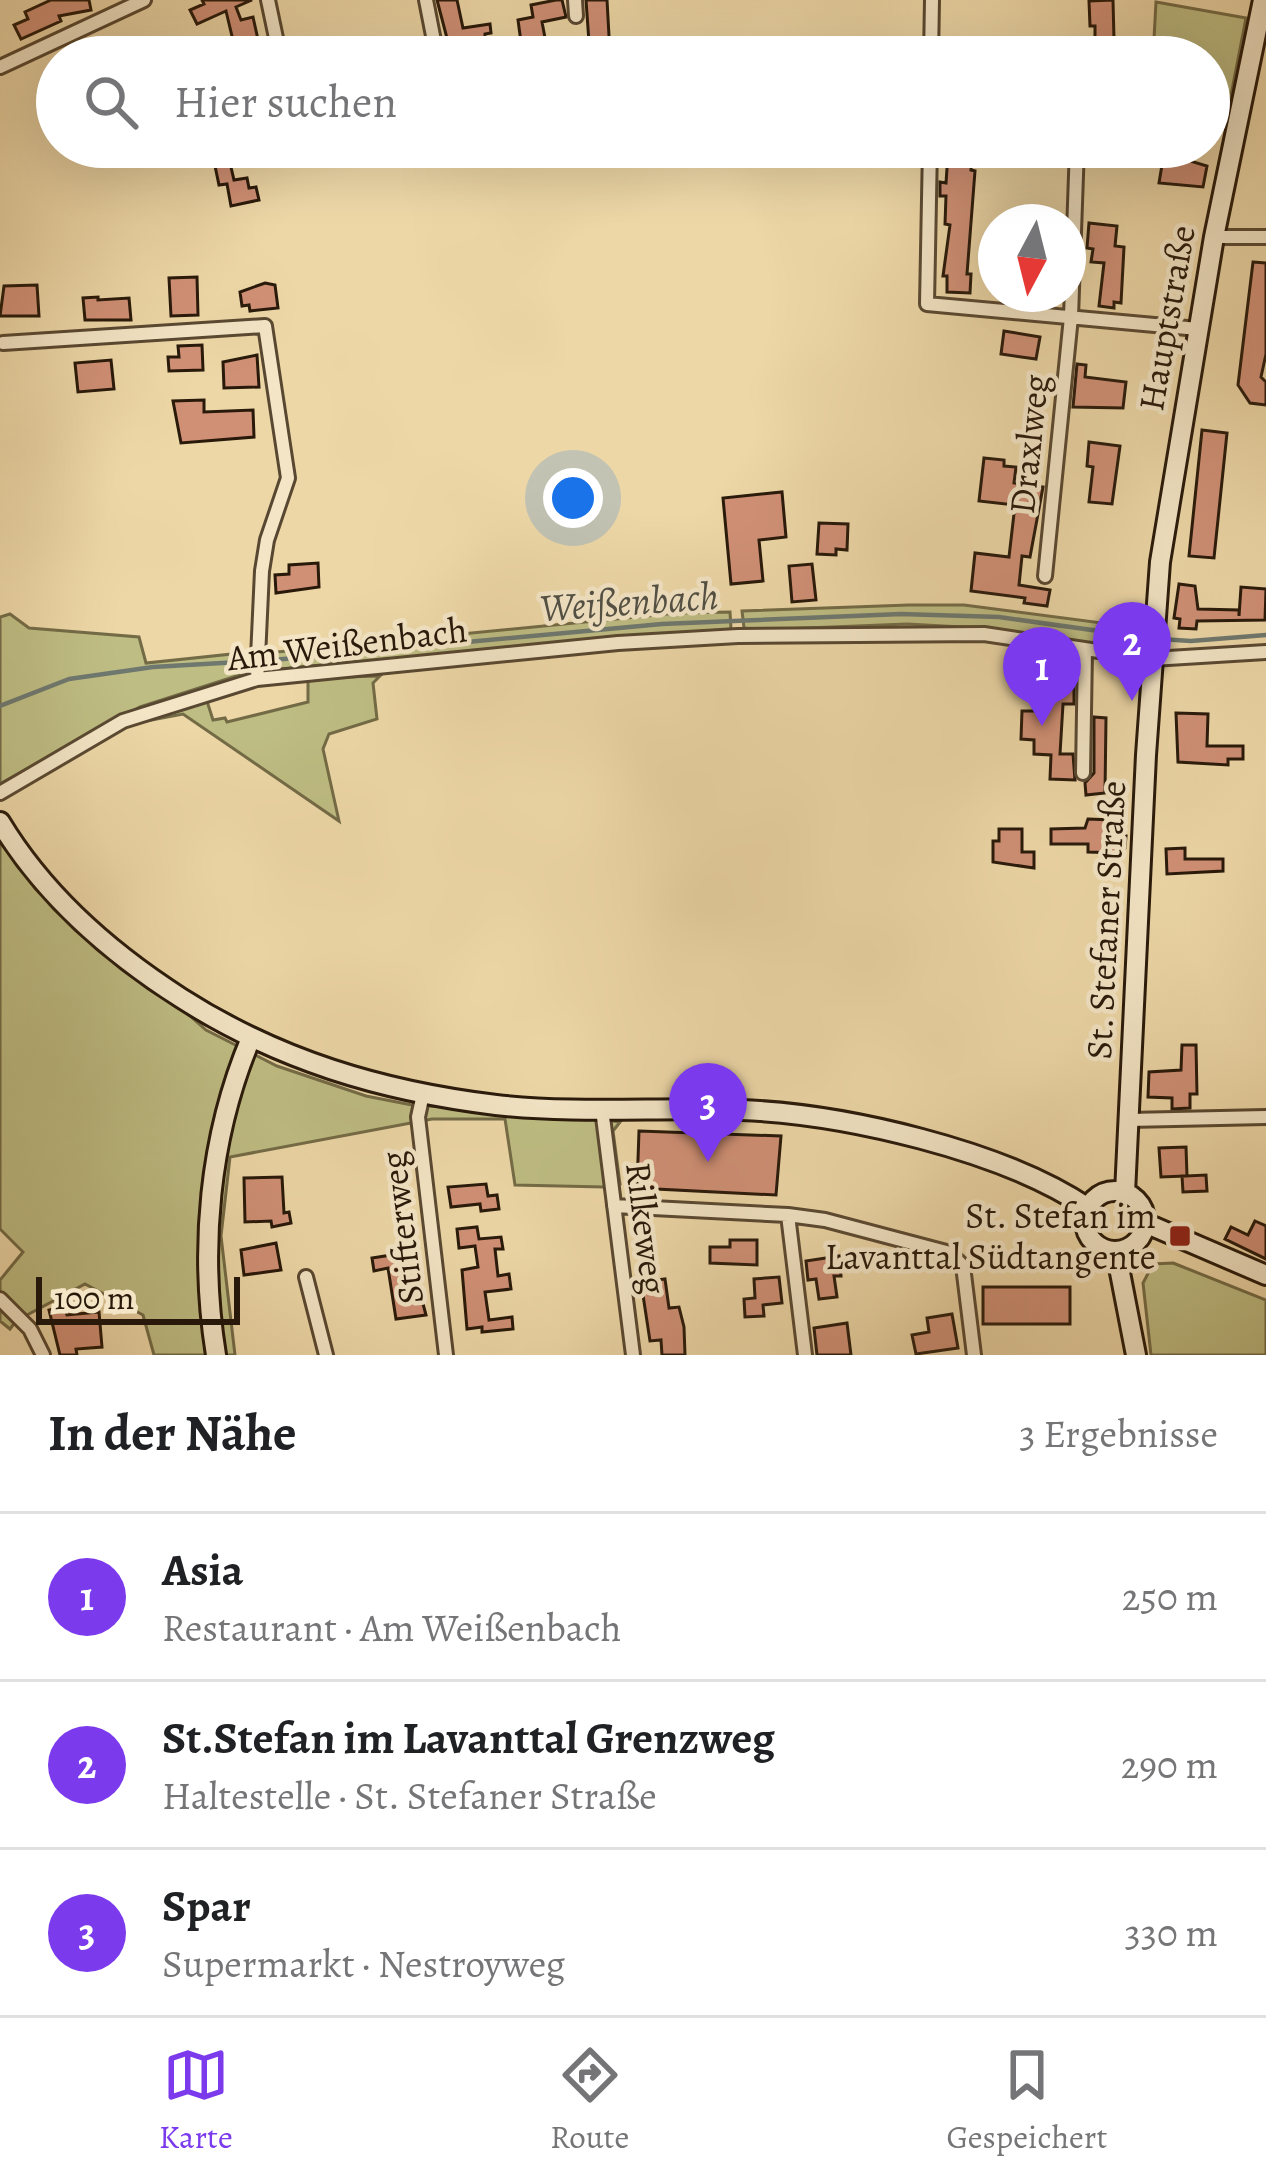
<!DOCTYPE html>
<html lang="de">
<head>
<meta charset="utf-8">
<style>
  :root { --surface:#fff; --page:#f2f2f2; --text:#202124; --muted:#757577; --line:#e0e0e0; --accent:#7c3aed }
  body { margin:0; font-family:Alegreya,serif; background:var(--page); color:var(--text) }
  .compass { position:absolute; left:978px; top:204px; width:108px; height:108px; border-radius:50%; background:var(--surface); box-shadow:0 12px 48px #0002; rotate:187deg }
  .scale { position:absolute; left:36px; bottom:30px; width:204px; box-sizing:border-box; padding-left:12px; border:6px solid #28190a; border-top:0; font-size:33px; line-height:42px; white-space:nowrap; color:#28190a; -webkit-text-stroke:9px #f3e5c6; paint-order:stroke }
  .you { position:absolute; left:573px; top:498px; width:42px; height:42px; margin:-30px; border:9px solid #fff; border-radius:50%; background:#1a73e8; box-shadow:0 0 0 18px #1a73e833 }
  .badge { display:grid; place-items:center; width:78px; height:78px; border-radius:50%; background:var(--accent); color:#fff; font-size:39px; font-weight:700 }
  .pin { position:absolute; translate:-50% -99px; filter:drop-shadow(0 3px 6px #0008) }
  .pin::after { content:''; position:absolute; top:63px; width:42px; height:36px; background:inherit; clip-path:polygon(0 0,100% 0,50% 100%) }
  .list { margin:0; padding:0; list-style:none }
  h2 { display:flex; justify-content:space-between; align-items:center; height:156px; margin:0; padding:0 48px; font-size:51px }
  h2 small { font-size:39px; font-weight:400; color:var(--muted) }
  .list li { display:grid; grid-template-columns:78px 1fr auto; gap:36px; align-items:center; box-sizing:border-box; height:168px; padding:0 48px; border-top:3px solid var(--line) }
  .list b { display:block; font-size:45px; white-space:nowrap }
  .list p { margin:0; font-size:39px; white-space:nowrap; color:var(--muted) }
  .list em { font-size:39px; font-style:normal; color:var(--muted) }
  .icon { flex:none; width:66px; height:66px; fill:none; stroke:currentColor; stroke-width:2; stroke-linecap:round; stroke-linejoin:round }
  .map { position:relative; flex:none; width:1266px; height:1355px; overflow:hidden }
  .search { position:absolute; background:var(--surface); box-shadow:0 12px 48px #0002; left:36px; right:36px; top:36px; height:132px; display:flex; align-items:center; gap:30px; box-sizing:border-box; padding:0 42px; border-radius:66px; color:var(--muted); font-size:45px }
  .sheet { height:660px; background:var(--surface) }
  nav { display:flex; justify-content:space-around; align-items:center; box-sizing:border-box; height:168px; border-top:3px solid var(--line); background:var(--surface); font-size:33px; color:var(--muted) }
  nav a { display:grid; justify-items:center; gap:6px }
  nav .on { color:var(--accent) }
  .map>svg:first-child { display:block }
</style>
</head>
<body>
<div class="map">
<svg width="1266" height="1355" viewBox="0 0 1266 1355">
  <rect width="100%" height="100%" fill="#edd7a7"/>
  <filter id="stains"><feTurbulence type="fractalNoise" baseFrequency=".00167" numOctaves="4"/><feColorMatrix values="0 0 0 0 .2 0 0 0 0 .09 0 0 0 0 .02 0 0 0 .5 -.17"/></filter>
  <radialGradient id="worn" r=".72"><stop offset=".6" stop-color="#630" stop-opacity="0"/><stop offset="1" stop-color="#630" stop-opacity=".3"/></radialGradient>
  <path fill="#bebd83" stroke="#736b46" stroke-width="3" d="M1156,2L1246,18L1225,126L1209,125V57H1153Z
    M909,605H964L1140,628L1138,650L980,628L907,624L757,630L744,628L742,611Z
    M730,612L731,629L269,670L266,653L677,613Z
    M10,614L29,628L139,637L146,663L251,652L249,672L140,707L0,784V617Z
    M380,676L373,683L377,719L329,734L323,749L339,821L183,714L141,722L206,698L213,720L225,718L227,722L308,702V678Z
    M0,829L180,1007L206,1030L277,1066L366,1096L412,1105L556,1113L620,1122L613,1131L620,1184L604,1187L515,1185L505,1119H432L230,1157L221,1236L235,1355H154L143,1315L85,1284L16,1321L10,1329L0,1321V1280L23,1252L0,1229Z
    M1173,1263L1266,1300V1355H1151L1143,1283L1153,1264Z"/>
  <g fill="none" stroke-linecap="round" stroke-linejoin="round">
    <path stroke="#6e786f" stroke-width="4.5" d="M1160,639L1191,641L1266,635
      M0,706L69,679L153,667L273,660L662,624L901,614L999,617L1149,638"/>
  </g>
  <path fill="#d09076" stroke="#28190a" stroke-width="3" d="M51,0H89L91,10L59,16L61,21L21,39L14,25L28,19L25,12Z
    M202,0H252L236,7L241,20L253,17L259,44L253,45L254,55L237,57L226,11L197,24L190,10L204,4Z
    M437,0H457L463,28L490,24L491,33L485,34V38L448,42Z
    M556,0H562L566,17L542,22L546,43L568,39L571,57H523L518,20L533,17L531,5Z
    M586,0H607L610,54L590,56Z
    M1113,0L1114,40H1095V26H1090L1089,1Z
    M1164,153L1207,166L1203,187L1159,183Z
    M948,154L972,155L971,170L975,171L967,274H971L970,293L947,292V276H943L950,225L945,224L946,196H940V182L946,183Z
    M230,163L234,180L247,178L249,188L256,187L259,200L231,206L227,184L219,185L215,166Z
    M1089,223L1117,226L1115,246L1124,247L1121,303L1114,302V308L1099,306L1104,263L1091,262L1093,249L1087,248Z
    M1253,262L1266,263V354L1261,377L1266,382V405L1250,403L1238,385Z
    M197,277L198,315L171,316L169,278Z
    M265,283L275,285L278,308L250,311L249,305L242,306L240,292Z
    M37,285L39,316H0L4,286Z
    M98,297V300L129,298L131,320H85L83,298Z
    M1004,331L1040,337L1036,359L1001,354Z
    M202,345L203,370L169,371L168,357H179L178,346Z
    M257,355L259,387L224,388L223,362Z
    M111,360L114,389L78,392L75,363Z
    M1077,364L1086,365L1085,377L1126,382L1123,408L1073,407Z
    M204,400V412L253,410L254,437L181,443L173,401Z
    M1202,430L1227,433L1214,558L1189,556Z
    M1089,442L1120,446L1112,504L1089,502L1093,467L1087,466Z
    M984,458L1004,460V466L1016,467L1014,483L1043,487L1030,557L1022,556L1019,585L1050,590L1047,606L1024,603L1025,598L971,591L975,553L1009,557L1015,505L979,501Z
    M782,492L786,537L759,540L763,581L731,584L723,498Z
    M819,523L848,524L847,550L836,549V555L817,554Z
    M318,563L319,587L276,593L275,575L289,574V565Z
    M812,564L816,600L792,602L789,566Z
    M1179,584L1195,586L1198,609L1239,610V616L1241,587L1266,589L1265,620L1197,621L1196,629L1179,628L1180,619L1174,618Z
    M1037,684L1074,686V704H1063L1060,754H1073L1075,780L1050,779L1051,755L1034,754V740L1021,739L1022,711H1036Z
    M1176,713L1208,714L1207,746H1243V759H1228V765L1178,762Z
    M1094,717L1106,718L1105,793L1086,795L1085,783L1094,773Z
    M1088,819L1112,820L1111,836H1126L1125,848L1120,853L1088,852V844H1051V829L1085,828Z
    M999,829H1022V852H1034V868L993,862V841H999Z
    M1185,848V859H1223V871L1167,874L1166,849Z
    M1182,1045H1196L1197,1094H1190V1108L1172,1109V1098L1148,1097L1149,1072L1181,1070Z
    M639,1131L781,1136L776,1195L637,1188Z
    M1186,1147L1187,1176L1206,1175L1207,1191L1183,1192L1182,1176H1186L1161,1177L1159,1148Z
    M282,1177L284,1213L289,1212L291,1223L272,1227L271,1221L245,1222L244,1178Z
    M486,1184L488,1196L497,1195L499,1209L481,1211L480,1204L451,1207L448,1187Z
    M1255,1221L1266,1226V1259L1225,1239L1231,1227L1248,1235Z
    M477,1227L479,1239L501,1237L503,1249H495L498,1276L509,1274L511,1289L485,1292L489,1320L512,1317L513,1329L482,1332V1327L467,1329L462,1270L478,1267L475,1246L459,1248L457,1229Z
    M730,1240H757V1265L710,1263V1247H730Z
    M276,1243L281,1270L244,1275L241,1250Z
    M398,1254L402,1283L417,1281L426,1315L396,1319L388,1268L374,1271L372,1258Z
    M839,1256L841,1276H834L837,1297L819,1299L816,1279L808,1280L806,1261Z
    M779,1277L782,1303L763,1305L764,1316L745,1317L744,1299L755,1298L754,1279Z
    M665,1279L669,1308L679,1307L684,1327L685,1355H662L661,1340L650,1341L641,1282Z
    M983,1287H1070V1324H983Z
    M64,1306L67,1315L99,1312L102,1347L76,1349L77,1355H60L49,1310Z
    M952,1314L958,1348L916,1354L912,1335L929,1332L927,1318Z
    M847,1323L851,1355H817L814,1328Z"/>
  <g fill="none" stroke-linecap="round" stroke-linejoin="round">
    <defs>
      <path id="street" d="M268,0L280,57
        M426,0L435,46
        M575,0L576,16
        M931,57L932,0
        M1081,57V53
        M0,67L144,0
        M930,147L927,304L1198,329
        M1214,237H1266
        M3,343L265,326L288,478L267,540L262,571L257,679
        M1045,576L1071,317L1077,147
        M1083,773L1085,651
        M0,793L123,721L257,679L618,643L738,636L984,634L1152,659L1266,652
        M423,1094L418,1117L446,1355
        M602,1109L633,1355
        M1129,1120L1266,1117
        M614,1206L788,1215L825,1220L950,1253L963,1266L974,1355
        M788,1215L805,1355
        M306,1277L326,1355
        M0,1299L30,1329L43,1355"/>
      <path id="secondary" d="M0,822C44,895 109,952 181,998C278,1060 381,1091 496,1105C577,1114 660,1107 741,1110C844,1114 1002,1150 1088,1208
        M1085 1221a30 30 0 1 1 60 0a30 30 0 1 1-60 0Z
        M1125,1193L1146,755L1160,562L1214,237L1263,0
        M1145,1223L1266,1275
        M1116,1252L1136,1355
        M216,1355C199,1250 209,1137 251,1038"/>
    </defs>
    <use href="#street" stroke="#594831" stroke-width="18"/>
    <use href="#secondary" stroke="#28190a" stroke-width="24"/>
    <use href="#street" stroke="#f3e5c6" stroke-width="12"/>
    <use href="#secondary" stroke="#f3e5c6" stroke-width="18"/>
  </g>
  <rect fill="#8f2418" stroke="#f3e5c6" stroke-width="4.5" x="1168" y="1224" width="24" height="24" rx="6"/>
  <g text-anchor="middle" stroke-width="9" stroke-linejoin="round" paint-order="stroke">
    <g font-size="36" fill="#28190a" stroke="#f3e5c6">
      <text transform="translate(1166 318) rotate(-80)" y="13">Hauptstraße</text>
      <text transform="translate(1028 444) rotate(-84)" y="13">Draxlweg</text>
      <text transform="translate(347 643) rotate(-7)" y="13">Am Weißenbach</text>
      <text transform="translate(1105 920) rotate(-87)" y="13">St. Stefaner Straße</text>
      <text transform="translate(401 1228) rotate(-97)" y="13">Stifterweg</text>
      <text transform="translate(647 1228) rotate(83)" y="13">Rilkeweg</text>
    </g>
    <g font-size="36" fill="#28190a" stroke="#f3e5c6" text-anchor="end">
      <text x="1156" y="1228">St. Stefan im<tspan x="1156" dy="41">Lavanttal Südtangente</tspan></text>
    </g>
    <g font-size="39" font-style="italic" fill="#515045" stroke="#f3e5c6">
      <text transform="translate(629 601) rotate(-4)" y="14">Weißenbach</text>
    </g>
  </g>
  <rect width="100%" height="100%" filter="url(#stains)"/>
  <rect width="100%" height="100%" fill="url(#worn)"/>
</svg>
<svg class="compass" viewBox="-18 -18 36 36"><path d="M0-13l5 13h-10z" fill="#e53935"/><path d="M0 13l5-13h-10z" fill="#757577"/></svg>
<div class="scale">100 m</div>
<div class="you"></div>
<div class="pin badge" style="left:1042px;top:726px">1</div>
<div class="pin badge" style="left:1132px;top:701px">2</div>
<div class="pin badge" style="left:708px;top:1162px">3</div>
<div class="search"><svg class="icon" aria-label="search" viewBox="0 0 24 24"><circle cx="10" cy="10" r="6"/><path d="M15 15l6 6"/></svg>Hier suchen</div>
</div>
<section class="sheet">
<h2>In der Nähe<small>3 Ergebnisse</small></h2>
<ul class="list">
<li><span class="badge">1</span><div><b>Asia</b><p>Restaurant · Am Weißenbach</p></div><em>250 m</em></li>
<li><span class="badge">2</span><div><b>St.Stefan im Lavanttal Grenzweg</b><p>Haltestelle · St. Stefaner Straße</p></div><em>290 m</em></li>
<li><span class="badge">3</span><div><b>Spar</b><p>Supermarkt · Nestroyweg</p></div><em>330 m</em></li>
</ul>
</section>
<nav>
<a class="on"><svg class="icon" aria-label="map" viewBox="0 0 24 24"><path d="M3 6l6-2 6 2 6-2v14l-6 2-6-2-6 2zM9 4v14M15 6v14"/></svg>Karte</a>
<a><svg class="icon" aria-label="directions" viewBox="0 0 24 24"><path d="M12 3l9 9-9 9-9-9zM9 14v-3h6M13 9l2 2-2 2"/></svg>Route</a>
<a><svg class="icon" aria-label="saved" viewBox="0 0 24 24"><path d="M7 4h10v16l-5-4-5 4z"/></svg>Gespeichert</a>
</nav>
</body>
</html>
